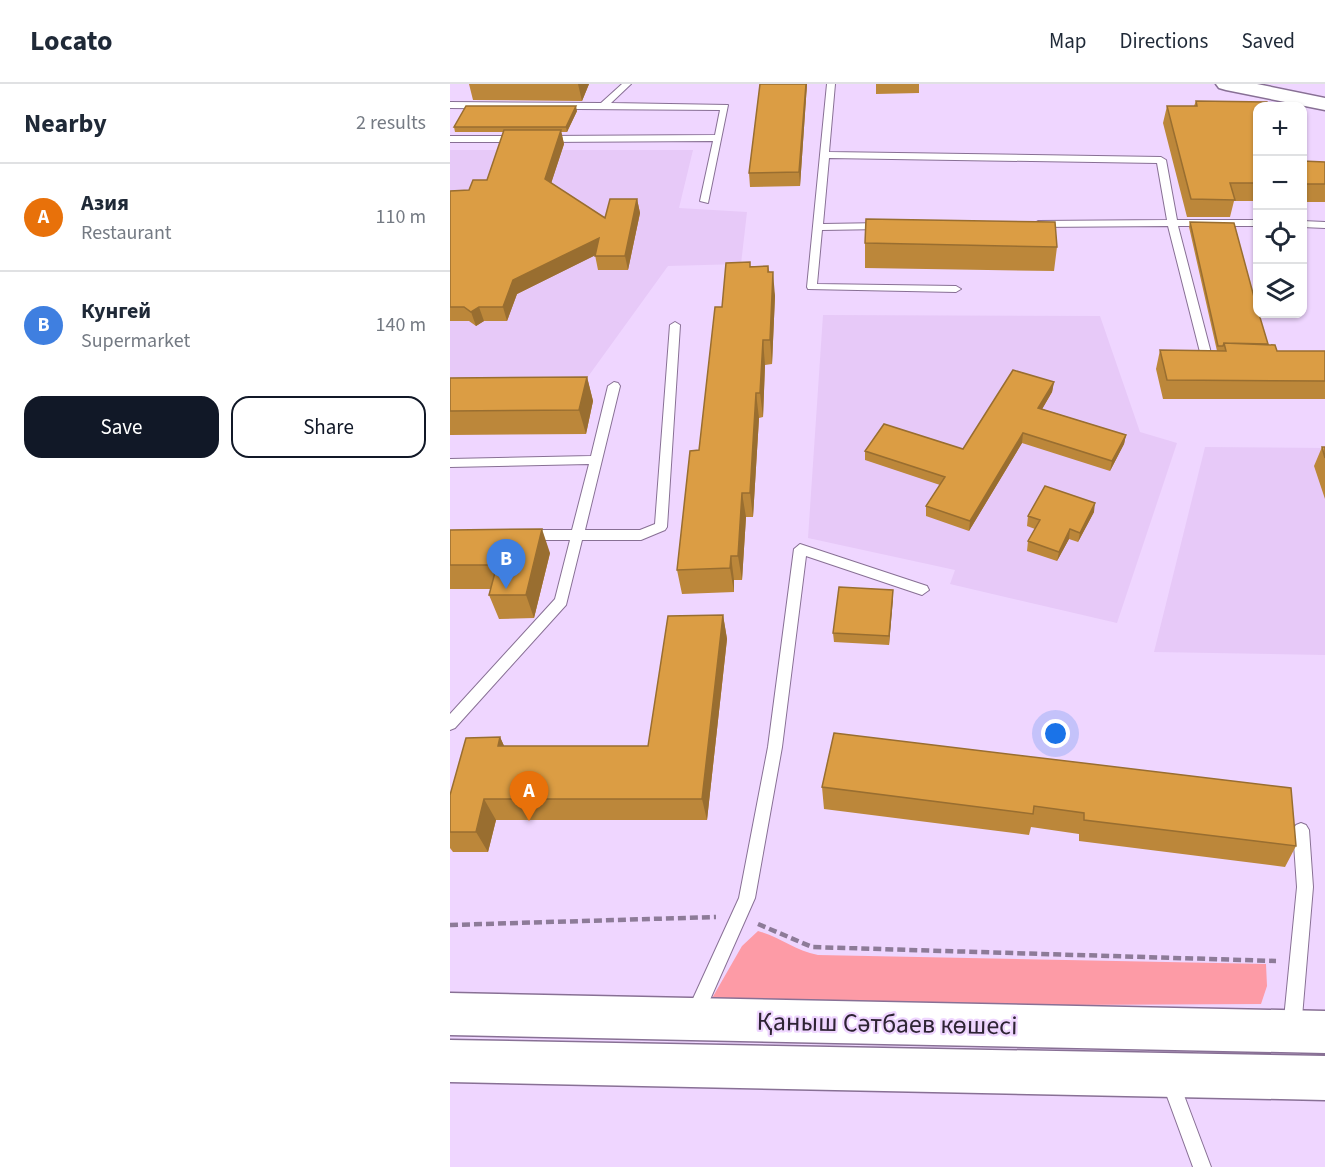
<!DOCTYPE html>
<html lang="en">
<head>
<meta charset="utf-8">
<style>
  :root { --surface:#fff; --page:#f2f2f3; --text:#1f2937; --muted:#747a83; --line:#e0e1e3; --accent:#111827 }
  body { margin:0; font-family:"Source Sans 3",sans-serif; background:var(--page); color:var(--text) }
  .controls { position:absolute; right:18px; top:18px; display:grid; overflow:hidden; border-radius:12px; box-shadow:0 2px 4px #0004 }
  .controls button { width:54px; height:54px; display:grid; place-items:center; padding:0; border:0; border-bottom:2px solid var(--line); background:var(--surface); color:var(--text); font:30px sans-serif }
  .you { position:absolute; left:606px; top:650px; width:21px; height:21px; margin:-15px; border:4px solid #fff; border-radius:50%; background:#1a73e8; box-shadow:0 0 0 9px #1a73e833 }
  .badge { display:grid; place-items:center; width:39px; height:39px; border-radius:50%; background:var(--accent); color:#fff; font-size:20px; font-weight:700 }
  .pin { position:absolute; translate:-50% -50px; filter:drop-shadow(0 2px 3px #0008) }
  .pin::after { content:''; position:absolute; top:32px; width:21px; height:18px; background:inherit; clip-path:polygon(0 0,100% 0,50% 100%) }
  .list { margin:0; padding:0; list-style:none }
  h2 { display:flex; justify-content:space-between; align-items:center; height:78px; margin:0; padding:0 24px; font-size:26px }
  h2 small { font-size:20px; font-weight:400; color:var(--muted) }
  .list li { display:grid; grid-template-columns:39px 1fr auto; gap:18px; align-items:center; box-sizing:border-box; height:108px; padding:0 24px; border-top:2px solid var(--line) }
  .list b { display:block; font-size:22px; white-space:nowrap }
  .list p { margin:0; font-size:20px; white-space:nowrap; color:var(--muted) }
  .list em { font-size:20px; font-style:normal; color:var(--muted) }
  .actions { display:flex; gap:12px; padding:18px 24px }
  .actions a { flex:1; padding:14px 0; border:2px solid var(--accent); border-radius:18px; text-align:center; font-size:21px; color:var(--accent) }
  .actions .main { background:var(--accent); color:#fff }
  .icon { flex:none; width:33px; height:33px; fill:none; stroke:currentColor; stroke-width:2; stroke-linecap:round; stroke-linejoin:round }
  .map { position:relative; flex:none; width:875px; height:1083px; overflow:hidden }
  header { display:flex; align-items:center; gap:36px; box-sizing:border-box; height:84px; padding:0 30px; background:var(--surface); border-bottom:2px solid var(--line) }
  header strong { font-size:28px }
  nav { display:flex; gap:33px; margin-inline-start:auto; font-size:21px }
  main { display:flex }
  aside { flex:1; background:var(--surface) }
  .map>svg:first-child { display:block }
</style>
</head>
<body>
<header>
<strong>Locato</strong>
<nav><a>Map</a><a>Directions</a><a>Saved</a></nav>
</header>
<main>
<aside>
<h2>Nearby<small>2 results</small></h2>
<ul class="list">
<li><span class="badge" style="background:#e8710a">A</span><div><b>Азия</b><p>Restaurant</p></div><em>110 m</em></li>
<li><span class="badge" style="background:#3f7fe0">B</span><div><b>Кунгей</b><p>Supermarket</p></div><em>140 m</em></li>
</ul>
<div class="actions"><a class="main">Save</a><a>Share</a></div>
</aside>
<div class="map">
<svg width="875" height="1083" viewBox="0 0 875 1083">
  <rect width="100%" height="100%" fill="#efd6ff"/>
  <path fill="#e7c9f8" d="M0,66H243L229,124L297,128L291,180L218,182L124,312L0,311Z
    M373,231L650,232L690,348L727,359L667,539L500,500L505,486L358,454Z
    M755,363L875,364V571L704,568Z"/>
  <path fill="#fd9ba6" d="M308,847C330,853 344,866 368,871L816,880L817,902L811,920L261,923V916L292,862Z"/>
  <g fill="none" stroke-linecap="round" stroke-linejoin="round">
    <defs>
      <path id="service" d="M172,0H181L161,19L278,21L258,119L250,117L263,57L95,58L91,55L95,52L265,51L270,26L0,24V18L151,19Z
        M377,0H385L379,68L711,73L716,76L727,136H808V142H728L761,269L773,270V274L756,275L751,272L718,142L588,143L583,140L588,137L717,136L707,79L379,74L373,140L433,139L438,142L433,145L372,146L367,200L506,202L511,205L506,208L358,205L357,203Z
        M0,52H70L74,55L70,58H0Z
        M852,137L875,138V144L852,143Z
        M225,238L230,241L217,443L215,446L191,456H132L116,521L5,644L0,646V630L105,515L120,456H77L71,451L77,446H122L139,380L0,383V375L141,372L158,302L164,298L168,299L170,302L135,446H190L205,440L220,241Z
        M350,460L477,502L479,506L472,511L356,472L332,663L305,814L251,936L245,938L239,936L236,930L289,814L318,663L344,465Z
        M851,739L856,741L859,746L863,803L851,945L848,951L842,954L836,951L833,945L847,803L843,746L846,741Z
        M720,987L726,990L761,1083H743L711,996L714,990Z"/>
      <path id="tertiary" d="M766,0H807L875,14V26L776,6L769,4Z"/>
      <path id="secondary" d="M0,909L875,927V969L0,951Z
        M0,956L875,972V1016L0,998Z"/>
    </defs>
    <use href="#service" stroke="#887095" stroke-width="2"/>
    <use href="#tertiary" stroke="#887095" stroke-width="3"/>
    <use href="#secondary" stroke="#887095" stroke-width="3"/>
    <path stroke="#8d7b98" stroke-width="4.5" stroke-dasharray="8 4" stroke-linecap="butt" d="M308,840L362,863L826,877
      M0,841L266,833"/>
    <use href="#service" fill="#fff" fill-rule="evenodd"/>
    <use href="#tertiary" fill="#fff" fill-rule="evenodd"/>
    <use href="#secondary" fill="#fff" fill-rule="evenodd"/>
  </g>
  <path fill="#bc873a" d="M19,0H139L132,17L23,16Z
    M310,0H357L350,102L300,103L299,89Z
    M426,0H469V9L426,10Z
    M746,17L807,22V117H784L780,133H737L713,39L717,22H744Z
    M127,27L117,48H111L114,60L101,99L155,134L187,115L190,129L178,186H148L145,171L67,210L57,237H34L26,242L19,237H0V107L19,106L37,96L54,48H5L4,43Z
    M852,77L875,78V118H852Z
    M740,138L818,260L827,267H875V315H713L706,285L710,266L767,267L739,143Z
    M415,159L607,163L604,187L415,184Z
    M301,182H318L325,212L322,280L315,281L313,333L309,334L303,433H296L292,496H284V508L232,510L227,486L249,366Z
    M137,293L143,317L136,350L0,351V294Z
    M604,298L602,308L592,325L676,351L674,360L660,387L572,359L519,447L476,432V422L490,401L415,376V367L513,365Z
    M872,363H875V415L864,382Z
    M644,428L628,458L619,455L607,477L577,467L578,457L585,445L577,442L578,432Z
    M0,446L100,469L84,534L49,535L39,511L41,505H0Z
    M443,506L439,561L384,558L383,549Z
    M273,531L277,555L257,736H46L38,768H3L0,764V711L50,653L54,662H198Z
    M384,649L846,762L835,783L629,757V750L581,743L579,751L374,725L372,703Z"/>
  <path fill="#996e30" d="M128,0H139L132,17Z
    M356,0H357L350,102L349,88Z
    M126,22L127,27L117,48L116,43Z
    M111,46L114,60L98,109L95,95Z
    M187,115L190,129L178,186L175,172Z
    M149,154L152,168L67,210L57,237L53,223L63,196Z
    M323,188L325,212L322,280L320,256Z
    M29,223L34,237L26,242L21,228Z
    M313,256L315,281L313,333L310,309Z
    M137,293L143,317L136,350L129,326Z
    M604,298L602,308L587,334L588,324Z
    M306,309L309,334L303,433L300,409Z
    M573,349L572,359L519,447L520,437Z
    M676,351L674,360L660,387L662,377Z
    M292,409L296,433L292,496L288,472Z
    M645,419L644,428L628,458L630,449Z
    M92,445L100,469L84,534L76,511Z
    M620,445L619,455L607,477L609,468Z
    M281,472L284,496V508L280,484Z
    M443,506V515L439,561V552Z
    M273,531L277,555L257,736L252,715Z
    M50,653L60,675L48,662Z
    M34,715L46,736L38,768L26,748Z"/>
  <path fill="#db9d44" stroke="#996e30" stroke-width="1.5" d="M310,0H356L349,88L299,89Z
    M746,17L817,18L819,22H807V99H780L785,116L741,115L717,22H747Z
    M16,22H126L116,43H4Z
    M54,46H111L95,95L155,134L160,115H187L175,172H145L149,154L63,196L53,223H29L21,228L14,223H0V107L19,106L23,96H37Z
    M852,77L875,78V100H852Z
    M416,135L605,138L607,163L415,159Z
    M740,138L784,139L807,224V230H809L818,260L774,259L773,262H768Z
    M300,178V183L318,182V188H323L320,256H313L310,309H306L300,409H292L288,472H281L280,484L227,486L240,367L249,366L265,223H272L276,179Z
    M774,259L825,261L827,267H875V297L717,296L710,266L776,267Z
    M563,286L604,298L588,324L676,351L662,377L573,349L520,437L476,422L495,393L415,367L434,340L513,365Z
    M137,293L129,326L0,327V294Z
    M872,363H875V374Z
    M595,402L645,419L630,449L620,445L609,468L578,457L590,436L578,432Z
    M92,445L76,511H39L47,481H0V446Z
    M389,503L443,506L439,552L383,549Z
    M273,531L252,715H34L26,748H0V711L16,654L50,653L48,662H198L218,532Z
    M384,649L841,704L846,762L634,736V729L584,722L583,730L372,703Z"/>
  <g text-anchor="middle" stroke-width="4.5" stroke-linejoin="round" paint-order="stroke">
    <g font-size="26" fill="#2e2434" stroke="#efd6ff">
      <text transform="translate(437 939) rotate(1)" y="9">Қаныш Сәтбаев көшесі</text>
    </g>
  </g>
</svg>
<div class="controls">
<button>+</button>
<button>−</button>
<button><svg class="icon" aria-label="locate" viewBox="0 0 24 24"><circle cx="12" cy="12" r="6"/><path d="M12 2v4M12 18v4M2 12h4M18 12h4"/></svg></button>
<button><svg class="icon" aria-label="layers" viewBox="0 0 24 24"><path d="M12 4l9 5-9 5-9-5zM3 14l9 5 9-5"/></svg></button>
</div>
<div class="you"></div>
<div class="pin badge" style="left:79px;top:737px;background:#e8710a">A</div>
<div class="pin badge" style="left:56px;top:505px;background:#3f7fe0">B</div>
</div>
</main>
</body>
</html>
